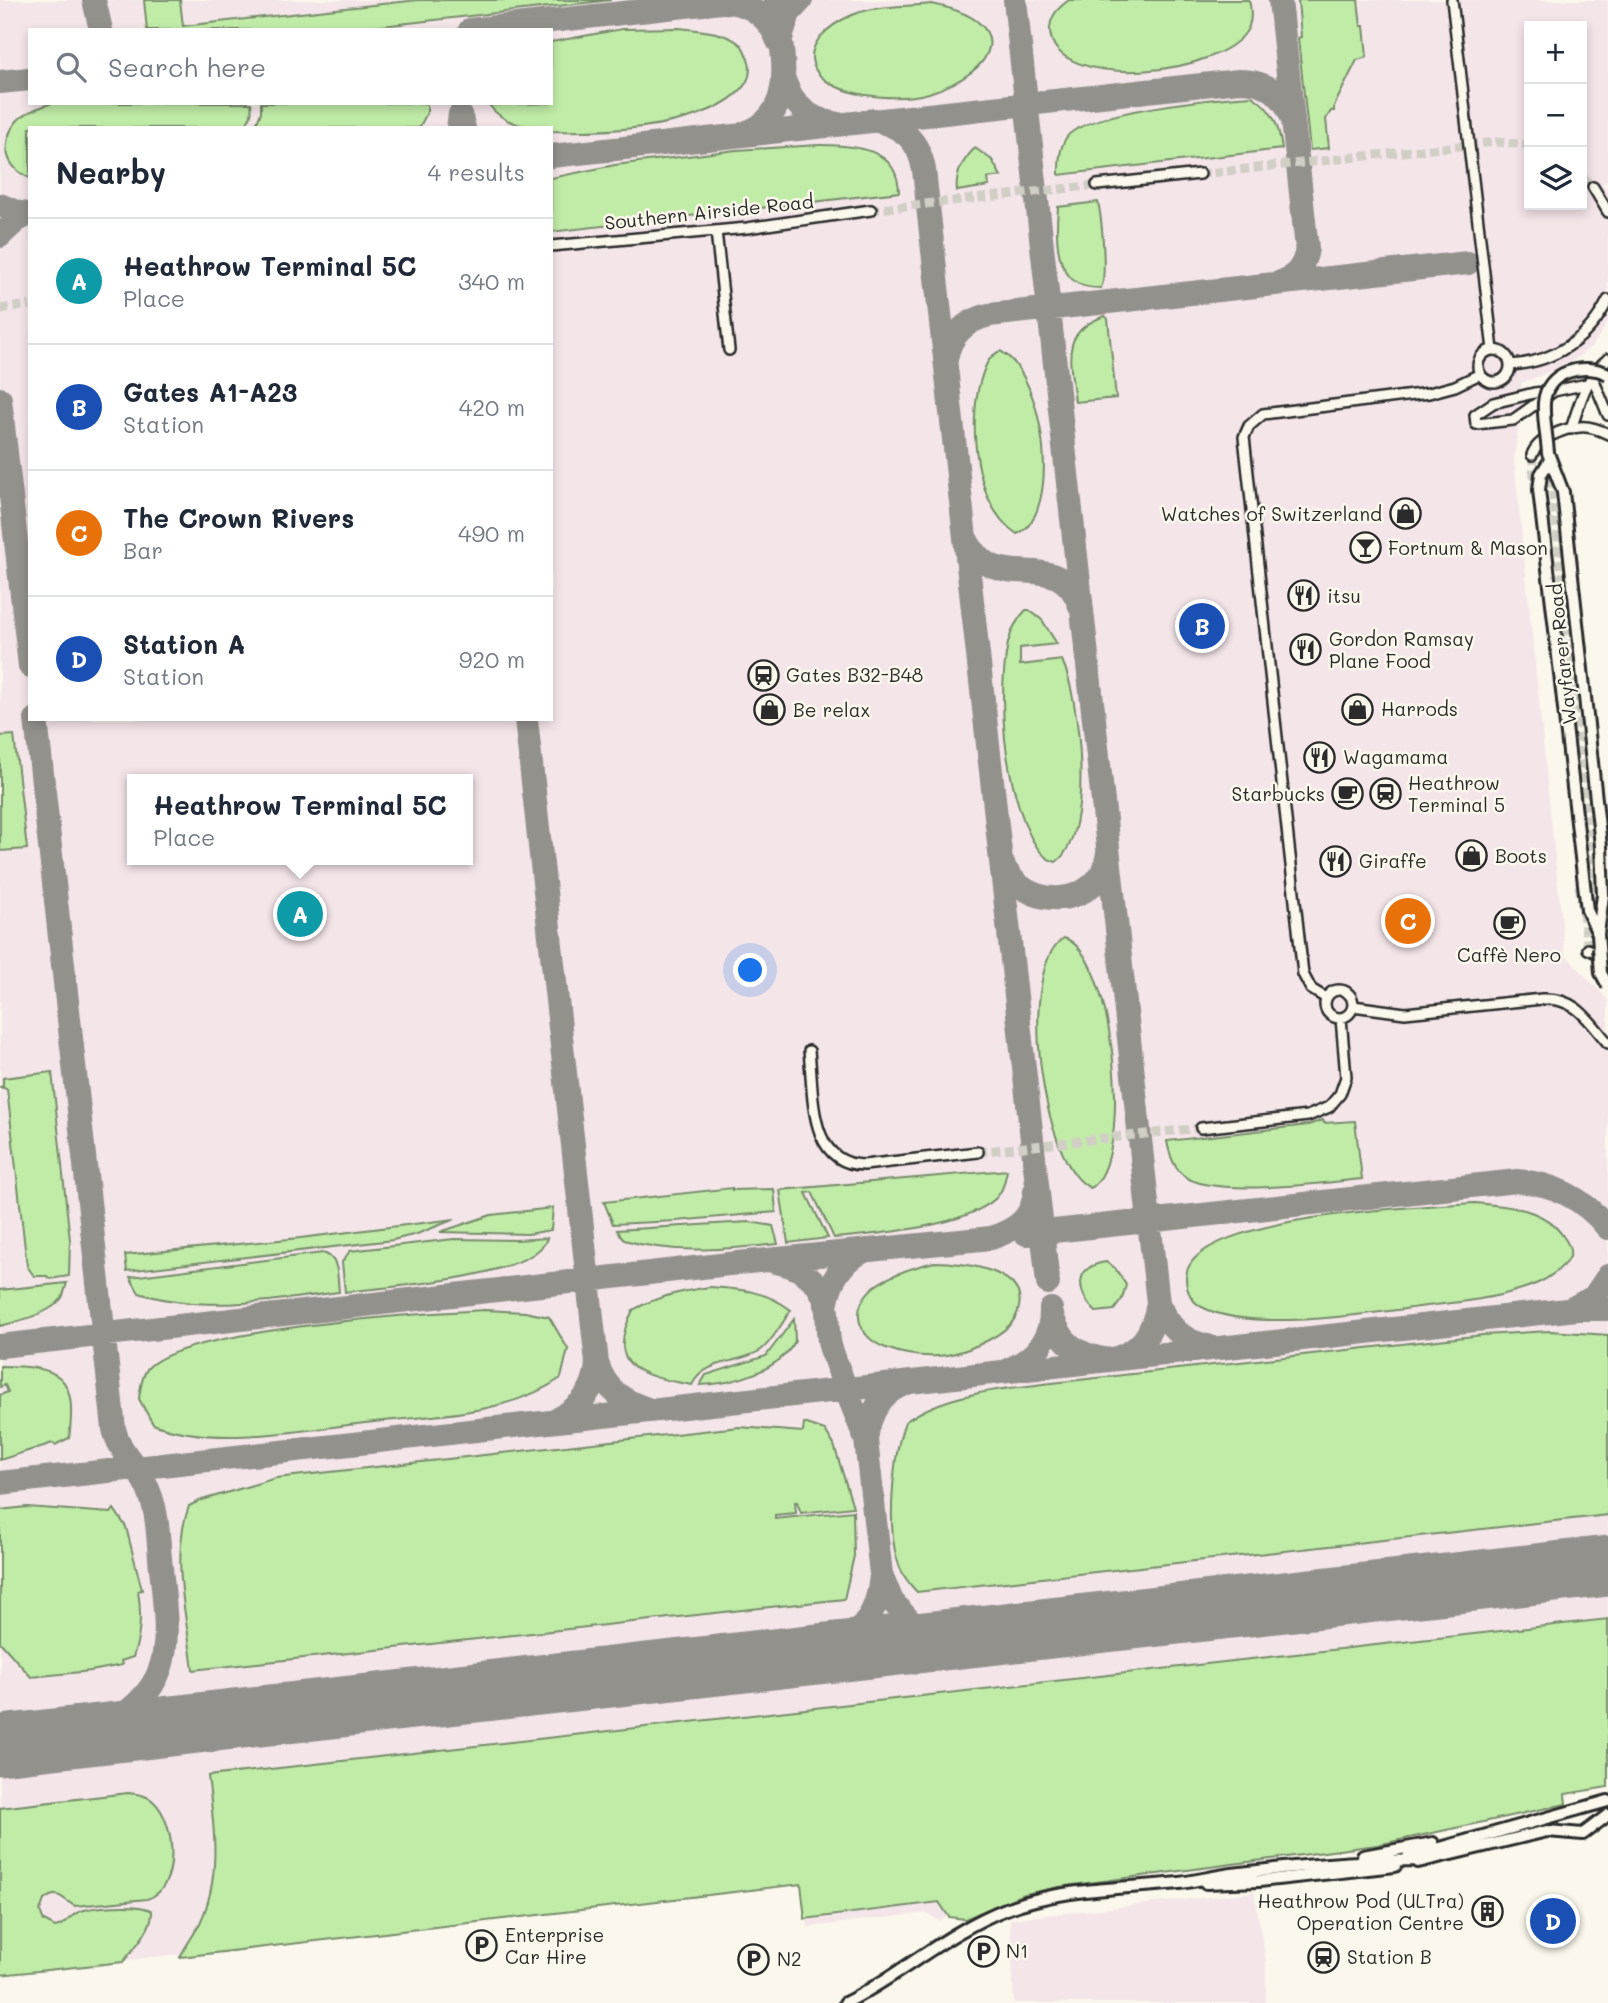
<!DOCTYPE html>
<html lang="en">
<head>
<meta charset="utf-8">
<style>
  :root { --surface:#fff; --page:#f6f6f7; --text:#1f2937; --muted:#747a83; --line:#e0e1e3; --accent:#2b2b2b }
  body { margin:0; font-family:Mali,sans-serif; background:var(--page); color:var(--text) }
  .controls { position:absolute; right:21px; top:21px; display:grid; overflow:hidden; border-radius:0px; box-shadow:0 4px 10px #0003 }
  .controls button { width:63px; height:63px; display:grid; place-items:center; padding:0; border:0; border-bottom:2px solid var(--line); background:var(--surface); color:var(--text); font:35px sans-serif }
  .you { position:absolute; left:751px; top:971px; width:24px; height:24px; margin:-18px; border:5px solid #fff; border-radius:50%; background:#1a73e8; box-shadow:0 0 0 10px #1a73e833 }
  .badge { display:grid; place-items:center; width:46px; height:46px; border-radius:50%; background:var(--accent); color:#fff; font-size:23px; font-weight:700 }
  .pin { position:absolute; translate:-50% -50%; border:4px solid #fff; box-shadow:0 2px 7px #0006 }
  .popup { position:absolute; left:127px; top:774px; width:346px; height:91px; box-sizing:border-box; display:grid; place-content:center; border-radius:0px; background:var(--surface); filter:drop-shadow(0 2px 5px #0005); font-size:23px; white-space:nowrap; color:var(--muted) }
  .popup b { font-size:26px; color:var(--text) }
  .popup::after { content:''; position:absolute; left:50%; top:100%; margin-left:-14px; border:14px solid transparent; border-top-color:var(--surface) }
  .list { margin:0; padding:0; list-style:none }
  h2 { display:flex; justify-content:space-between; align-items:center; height:91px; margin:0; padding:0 28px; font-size:30px }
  h2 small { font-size:23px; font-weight:400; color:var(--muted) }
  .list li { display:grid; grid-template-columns:46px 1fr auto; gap:21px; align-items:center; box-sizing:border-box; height:126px; padding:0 28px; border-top:2px solid var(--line) }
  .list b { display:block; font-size:26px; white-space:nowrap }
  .list p { margin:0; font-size:23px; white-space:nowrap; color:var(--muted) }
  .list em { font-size:23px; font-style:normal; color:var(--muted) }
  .icon { flex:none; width:38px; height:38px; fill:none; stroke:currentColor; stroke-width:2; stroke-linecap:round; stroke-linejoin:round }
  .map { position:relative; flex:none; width:1608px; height:2003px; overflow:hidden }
  .search { position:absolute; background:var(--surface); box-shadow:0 4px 10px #0003; left:28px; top:28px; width:525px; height:77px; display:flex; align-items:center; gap:18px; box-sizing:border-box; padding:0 24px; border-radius:0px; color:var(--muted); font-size:26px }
  .panel { position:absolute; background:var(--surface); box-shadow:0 4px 10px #0003; left:28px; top:126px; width:525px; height:595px; border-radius:0px }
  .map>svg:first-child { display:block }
</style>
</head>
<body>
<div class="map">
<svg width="1608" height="2003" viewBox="0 0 1608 2003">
  <rect width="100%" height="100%" fill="#fbf7ec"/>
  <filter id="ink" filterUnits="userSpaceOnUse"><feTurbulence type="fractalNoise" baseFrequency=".0143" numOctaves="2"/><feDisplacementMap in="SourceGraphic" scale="14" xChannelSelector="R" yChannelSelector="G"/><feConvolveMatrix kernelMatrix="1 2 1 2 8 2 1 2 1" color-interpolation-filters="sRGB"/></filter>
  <g filter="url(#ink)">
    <path fill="#f4e5e9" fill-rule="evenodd" d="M0,0H1608V181L1603,184L1608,192V322L1593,345L1577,358L1557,369L1521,383L1522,401L1514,460L1565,954L1608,1000V1786L1565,1793L1567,1805L1380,1846L1054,1889L1003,1902L967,1921L947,1916L940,1921L926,1913L808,1927L802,1885L0,1974ZM1529,26H1582V205H1529ZM30,30H551V103H30ZM30,128H551V719H30ZM132,779H468V860H132Z
      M1254,1892L1266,1961V2003H1014L1010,1919Z"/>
    <path fill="#c1eca8" stroke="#768c6a" stroke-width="2" d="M144,0H180L183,26L418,0H611L347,30H147Z
      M1069,0H1249C1251,8 1252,18 1249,26C1230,76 1051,94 1050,30C1050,16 1058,8 1069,0Z
      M1298,0H1358L1361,26H1364L1367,57L1357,60L1334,106V111H1331L1326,119L1329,148L1310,150L1298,38L1301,37Z
      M931,4C1018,20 1000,71 929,93C907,99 882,98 860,94C799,82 796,40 852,15C875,5 906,7 931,4Z
      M679,28C698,30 725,31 741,45C744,48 746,55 748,59C759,88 721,106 700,114C655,130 600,132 552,131L551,128C527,128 504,125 489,105L551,103V42L622,29Z
      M1252,96C1273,109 1279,126 1282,149L1059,175C1059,163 1059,149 1066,138C1083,111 1219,98 1252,96Z
      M52,103H251C253,113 250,120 243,128H30V178C4,167 0,142 17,121C25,112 41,107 52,103Z
      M261,103H427V113L419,128H255L261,112Z
      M819,145C853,146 898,146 899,192L551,232V178L615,165L736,150Z
      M975,148L992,160L1001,176L988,178L989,186L957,191C955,173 963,160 975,148Z
      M1098,202C1102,219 1107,275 1101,288C1094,288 1086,288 1079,284C1054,271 1056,231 1058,207Z
      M1105,316L1108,319L1116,398L1075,402C1071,362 1058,332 1105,316Z
      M1000,351C1045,373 1063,515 1017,534C975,507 968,425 980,382C984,369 987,357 1000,351Z
      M1026,610H1029L1042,620L1057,644L1020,648V665L1062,660C1080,699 1095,834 1056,862C1024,856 1008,767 1005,739C1002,707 1002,673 1008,643C1011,631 1017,619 1026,610Z
      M14,735L27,849L0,851V736Z
      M1064,938C1114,952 1135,1160 1091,1188C1041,1168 1016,966 1064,938Z
      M52,1072L70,1240L69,1276L50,1279L47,1276H34L27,1266L7,1089L0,1087L3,1086V1078Z
      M1323,1120L1324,1123L1355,1121L1362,1179C1327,1183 1208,1198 1183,1175C1174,1168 1169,1152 1167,1141L1308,1125Z
      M1007,1170C1005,1180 1003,1192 995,1199C964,1227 876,1234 834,1238L812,1192L806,1193L828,1238L788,1243L780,1190Z
      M732,1188V1190L774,1189L776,1212L676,1221L613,1224L604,1202Z
      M1475,1203C1507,1206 1543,1207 1563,1236C1568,1243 1571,1248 1570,1257C1562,1268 1551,1277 1538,1283C1501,1299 1458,1302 1419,1307C1365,1314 1251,1332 1204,1308C1192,1303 1186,1291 1186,1278C1186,1215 1428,1206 1475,1203Z
      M553,1208L551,1230L528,1234L440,1232L491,1215Z
      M455,1219L417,1234L393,1240L127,1271L125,1255L300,1238Z
      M749,1222L773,1226L778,1244C726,1249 674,1255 624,1240L617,1230Z
      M547,1238C536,1278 384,1287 345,1292L342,1262L350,1251L454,1239L516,1240Z
      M323,1253C340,1258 337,1277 339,1292C273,1301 203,1313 139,1293L130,1277Z
      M934,1262C961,1262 1037,1270 1016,1316C1006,1337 960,1355 938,1356C920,1357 902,1354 886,1348C856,1337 849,1307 875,1286C892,1274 914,1267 934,1262Z
      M1106,1262L1115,1268L1126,1285L1122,1299L1114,1310L1096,1312C1077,1293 1072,1267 1106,1262Z
      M67,1283C65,1288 64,1295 61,1299C51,1313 17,1322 0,1326V1290Z
      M710,1287C740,1289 767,1291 791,1310C784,1320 771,1343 761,1350C740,1364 704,1359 692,1385C643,1376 603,1369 633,1310C658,1296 683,1291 710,1287Z
      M485,1310L525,1312L549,1317L568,1349L561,1378C506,1416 429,1415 365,1423C300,1430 215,1448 153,1424L139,1399C140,1390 142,1375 148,1368C183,1329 426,1313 485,1310Z
      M794,1319L795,1341C780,1371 732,1384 700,1385L706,1375L766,1356Z
      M1550,1331L1608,1335V1515L917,1592C908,1583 900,1571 897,1559C887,1526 893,1454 905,1422C944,1394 996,1390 1043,1384L1483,1335Z
      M0,1366C59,1366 78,1374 69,1438L55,1445L53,1443L0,1460V1395L8,1392L5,1385L0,1387Z
      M804,1423L825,1430L834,1445L853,1507L801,1513L797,1502H795L796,1513L775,1515V1519L853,1511L854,1556L844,1599L193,1670C187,1617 170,1558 189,1506L199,1501L276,1478L739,1427L803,1432Z
      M27,1507L111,1513L114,1509L126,1527L142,1590L138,1591C142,1615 141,1635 133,1657L121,1661L122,1665L91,1671L31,1677L0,1642V1510Z
      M1608,1619V1787L1565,1794L1566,1804L1377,1845L1058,1887L1021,1895L965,1919L949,1917L939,1902L805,1919L801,1884L180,1957C186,1945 194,1935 200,1923C222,1876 214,1825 208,1776Z
      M128,1793C138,1794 147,1795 154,1802C176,1823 181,1889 147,1899L75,1906C63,1900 58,1888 44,1900L40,1911L44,1921L55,1927C67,1925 69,1916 79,1912C92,1906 139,1903 152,1911C153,1929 134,1948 123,1962L0,1975V1808Z"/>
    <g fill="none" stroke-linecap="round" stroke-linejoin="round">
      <path stroke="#93918c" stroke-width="24" d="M94,0L101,30
        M1280,0L1307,249C1304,266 1297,276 1281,282
        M723,2C749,2 769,17 778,41
        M470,30L739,0
        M781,38L789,13L801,0
        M783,77C791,102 807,120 834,123
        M0,82L30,79
        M872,120C902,125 919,140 924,170L1048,1283
        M458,128L460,114L464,128
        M745,133C802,114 780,44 775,0
        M551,156L1239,81C1267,81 1284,94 1293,120
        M0,205L16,212L29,214L16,221L0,236
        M946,360C949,336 965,321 989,315L1468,263
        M0,399L30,666
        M965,537C996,602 1057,541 1080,606
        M36,719L114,1429C120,1455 142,1469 150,1494C159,1517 158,1544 161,1568C170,1655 175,1688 92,1735
        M526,719L597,1363C595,1392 580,1407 555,1421
        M1002,862C1023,913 1101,910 1108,853
        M1026,1234L1517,1181C1555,1183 1584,1199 1608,1228
        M775,1262C799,1266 821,1280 826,1305C829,1320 826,1335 831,1349C842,1380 854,1410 866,1440
        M1158,1303C1169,1327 1182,1341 1208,1346
        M826,1306C830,1279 842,1261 866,1250
        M1571,1309L1594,1297L1608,1276
        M1051,1312C1060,1343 1077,1355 1109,1360L1577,1309H1608
        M0,1346L738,1263L991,1238C1015,1230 1033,1219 1035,1191
        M597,1363C606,1391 623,1401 650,1410
        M1010,1369C1035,1358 1052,1338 1051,1309
        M905,1384C880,1392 869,1416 866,1440L881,1574L892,1601L909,1620L923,1629L943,1635L975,1638
        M0,1483L1109,1360C1140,1353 1153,1334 1158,1303L1015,0
        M820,1655C859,1635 877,1621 881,1575
        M0,1740L19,1743"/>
      <path stroke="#93918c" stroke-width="61" d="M0,1745L1608,1566"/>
      <path stroke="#d1cec5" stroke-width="9" stroke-dasharray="9 4.5" stroke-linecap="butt" d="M1200,174L1496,142L1529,145
        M1582,176L1593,187
        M871,210L1097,185
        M0,309L30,305
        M1532,455L1536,495
        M1550,465L1598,914
        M1579,885L1588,949
        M978,1152L1201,1128"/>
      <defs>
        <path id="minor" d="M1452,0L1493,350
          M1097,185L1200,174
          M1593,187L1608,212
          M716,231L729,350
          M551,246L747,228L871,210
          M1478 366a16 16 0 1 1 32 0a16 16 0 1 1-32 0Z
          M1511,365C1554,362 1589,339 1608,300
          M1592,376L1608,415
          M1554,391L1513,420L1476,424L1475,415L1493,403L1534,393Z
          M1554,391L1587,384
          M1571,429C1580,403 1586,376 1608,359
          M1532,455C1537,439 1564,428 1580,427C1589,426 1600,430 1608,434
          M1588,949L1608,958
          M1325 1004a14 14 0 1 1 28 0a14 14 0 1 1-28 0Z
          M1326,998L1311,989L1303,974L1244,437L1249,426L1263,414L1429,393L1455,386L1480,374
          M1353,1006L1405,1013L1542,999C1576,997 1588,1020 1608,1043
          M809,1051C814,1092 807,1164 864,1165L978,1152
          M1201,1128L1308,1116L1329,1107L1340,1094L1346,1077L1341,1018"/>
        <path id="tertiary" d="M1548,453L1563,492L1601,846L1603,895L1598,934L1599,947
          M1550,460L1541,474L1539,490L1587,910L1598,934
          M1363,1856L1433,1843
          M1408,1857L1608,1801
          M1418,1862L1547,1831L1583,1834L1608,1815
          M1206,1883L1259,1881L1395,1866
          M845,2003C901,1975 947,1932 1006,1909C1061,1888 1121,1889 1179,1883C1197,1881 1214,1876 1232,1874C1295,1866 1359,1860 1423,1860"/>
      </defs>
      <use href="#minor" stroke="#2b2b2b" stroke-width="14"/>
      <use href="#tertiary" stroke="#2b2b2b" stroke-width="16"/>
      <use href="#minor" stroke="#fbf7ec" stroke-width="9"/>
      <use href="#tertiary" stroke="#fbf7ec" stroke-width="10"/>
      <defs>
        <path id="tertiary-bridge" d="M1548,453C1547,437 1543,419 1544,403C1546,371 1584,362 1608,374
          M1599,947L1601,973L1608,986"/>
      </defs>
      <use href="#tertiary-bridge" stroke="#2b2b2b" stroke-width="16" stroke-linecap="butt"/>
      <use href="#tertiary-bridge" stroke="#fbf7ec" stroke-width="10"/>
    </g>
  </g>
  <defs>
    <symbol id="shop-ring" viewBox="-11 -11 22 22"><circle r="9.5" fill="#fbf7ec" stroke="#2b2b2b" stroke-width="1.5"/><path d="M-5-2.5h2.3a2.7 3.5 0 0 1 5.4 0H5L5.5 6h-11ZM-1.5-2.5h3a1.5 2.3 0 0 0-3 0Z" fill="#2b2b2b"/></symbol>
    <symbol id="bar-ring" viewBox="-11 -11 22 22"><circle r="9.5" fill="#fbf7ec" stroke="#2b2b2b" stroke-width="1.5"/><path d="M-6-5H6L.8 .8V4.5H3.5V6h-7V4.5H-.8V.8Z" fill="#2b2b2b"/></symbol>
    <symbol id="restaurant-ring" viewBox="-11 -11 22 22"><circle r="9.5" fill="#fbf7ec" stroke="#2b2b2b" stroke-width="1.5"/><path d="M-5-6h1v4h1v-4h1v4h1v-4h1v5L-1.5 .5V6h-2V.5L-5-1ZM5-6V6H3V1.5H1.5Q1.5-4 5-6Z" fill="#2b2b2b"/></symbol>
    <symbol id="station-ring" viewBox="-11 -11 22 22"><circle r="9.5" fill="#fbf7ec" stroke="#2b2b2b" stroke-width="1.5"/><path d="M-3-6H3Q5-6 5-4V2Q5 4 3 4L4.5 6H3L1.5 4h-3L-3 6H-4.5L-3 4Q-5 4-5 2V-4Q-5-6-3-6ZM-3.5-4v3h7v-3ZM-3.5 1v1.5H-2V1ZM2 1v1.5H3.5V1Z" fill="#2b2b2b"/></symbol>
    <symbol id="cafe-ring" viewBox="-11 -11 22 22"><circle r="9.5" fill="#fbf7ec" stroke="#2b2b2b" stroke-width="1.5"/><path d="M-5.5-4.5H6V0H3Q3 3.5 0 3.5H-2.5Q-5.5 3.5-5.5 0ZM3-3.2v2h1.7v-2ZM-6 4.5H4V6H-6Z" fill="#2b2b2b"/></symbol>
    <symbol id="building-ring" viewBox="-11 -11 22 22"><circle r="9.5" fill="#fbf7ec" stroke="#2b2b2b" stroke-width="1.5"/><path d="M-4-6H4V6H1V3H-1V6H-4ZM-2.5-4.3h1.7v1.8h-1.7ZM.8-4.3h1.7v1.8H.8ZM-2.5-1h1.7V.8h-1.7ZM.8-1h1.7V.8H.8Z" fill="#2b2b2b"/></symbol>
    <symbol id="parking-ring" viewBox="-11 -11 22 22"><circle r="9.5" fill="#fbf7ec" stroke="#2b2b2b" stroke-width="1.5"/><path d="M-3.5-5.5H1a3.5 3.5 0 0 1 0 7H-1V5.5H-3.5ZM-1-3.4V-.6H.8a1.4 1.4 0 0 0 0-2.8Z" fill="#2b2b2b"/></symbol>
  </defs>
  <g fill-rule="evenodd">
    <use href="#shop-ring" x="1388" y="496" width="35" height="35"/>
    <use href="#bar-ring" x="1348" y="530" width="35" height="35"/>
    <use href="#restaurant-ring" x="1286" y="578" width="35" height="35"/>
    <use href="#restaurant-ring" x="1288" y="632" width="35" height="35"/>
    <use href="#station-ring" x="746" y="658" width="35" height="35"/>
    <use href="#shop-ring" x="1340" y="692" width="35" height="35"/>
    <use href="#shop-ring" x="752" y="692" width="35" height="35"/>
    <use href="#restaurant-ring" x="1302" y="740" width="35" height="35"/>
    <use href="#cafe-ring" x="1330" y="776" width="35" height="35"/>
    <use href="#station-ring" x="1368" y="776" width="35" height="35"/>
    <use href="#shop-ring" x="1454" y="838" width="35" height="35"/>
    <use href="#restaurant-ring" x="1318" y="844" width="35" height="35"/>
    <use href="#cafe-ring" x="1492" y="906" width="35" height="35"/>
    <use href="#building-ring" x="1470" y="1894" width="35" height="35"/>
    <use href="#parking-ring" x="464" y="1928" width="35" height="35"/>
    <use href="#parking-ring" x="966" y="1934" width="35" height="35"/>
    <use href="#station-ring" x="1306" y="1940" width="35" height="35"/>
    <use href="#parking-ring" x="736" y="1942" width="35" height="35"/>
  </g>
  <g text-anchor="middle" stroke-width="5" stroke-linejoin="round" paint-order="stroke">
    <g font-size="19" fill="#2b2b2b" stroke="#fbf7ec">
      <text transform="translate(709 212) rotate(-6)" y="7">Southern Airside Road</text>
      <text transform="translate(1562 654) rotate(-96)" y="7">Wayfarer Road</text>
    </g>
    <g font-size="19" fill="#2b2b2b" stroke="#fbf7ec" text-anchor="start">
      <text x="1382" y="521" text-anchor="end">Watches of Switzerland</text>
      <text x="1388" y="555">Fortnum &amp; Mason</text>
      <text x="1327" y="603">itsu</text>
      <text x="1329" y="646">Gordon Ramsay<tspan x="1329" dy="22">Plane Food</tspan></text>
      <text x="786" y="682">Gates B32-B48</text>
      <text x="1381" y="716">Harrods</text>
      <text x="793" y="717">Be relax</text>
      <text x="1343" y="764">Wagamama</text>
      <text x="1408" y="790">Heathrow<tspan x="1408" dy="22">Terminal 5</tspan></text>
      <text x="1325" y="801" text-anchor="end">Starbucks</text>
      <text x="1495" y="863">Boots</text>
      <text x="1359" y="868">Giraffe</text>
      <text x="1509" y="962" text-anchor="middle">Caffè Nero</text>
      <text x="1464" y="1908" text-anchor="end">Heathrow Pod (ULTra)<tspan x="1464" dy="22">Operation Centre</tspan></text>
      <text x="505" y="1942">Enterprise<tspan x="505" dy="22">Car Hire</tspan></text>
      <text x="1006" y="1958">N1</text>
      <text x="1347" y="1964">Station B</text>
      <text x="777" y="1966">N2</text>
    </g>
  </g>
</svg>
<div class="controls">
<button>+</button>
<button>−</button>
<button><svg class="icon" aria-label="layers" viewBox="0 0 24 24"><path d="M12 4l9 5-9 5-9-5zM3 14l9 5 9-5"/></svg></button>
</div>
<div class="you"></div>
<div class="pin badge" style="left:300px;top:914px;background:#0f9aa8">A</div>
<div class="popup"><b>Heathrow Terminal 5C</b>Place</div>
<div class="pin badge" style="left:1202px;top:626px;background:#1a4fb4">B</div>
<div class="pin badge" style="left:1408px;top:921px;background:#e8710a">C</div>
<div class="pin badge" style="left:1553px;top:1921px;background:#1a4fb4">D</div>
<div class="search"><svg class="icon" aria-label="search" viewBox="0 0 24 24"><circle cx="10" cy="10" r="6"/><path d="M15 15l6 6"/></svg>Search here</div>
<section class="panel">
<h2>Nearby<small>4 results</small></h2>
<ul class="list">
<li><span class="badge" style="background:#0f9aa8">A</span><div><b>Heathrow Terminal 5C</b><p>Place</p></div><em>340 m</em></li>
<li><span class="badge" style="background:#1a4fb4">B</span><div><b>Gates A1-A23</b><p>Station</p></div><em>420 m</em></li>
<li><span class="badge" style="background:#e8710a">C</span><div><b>The Crown Rivers</b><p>Bar</p></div><em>490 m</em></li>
<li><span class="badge" style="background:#1a4fb4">D</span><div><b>Station A</b><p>Station</p></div><em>920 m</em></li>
</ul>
</section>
</div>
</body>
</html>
